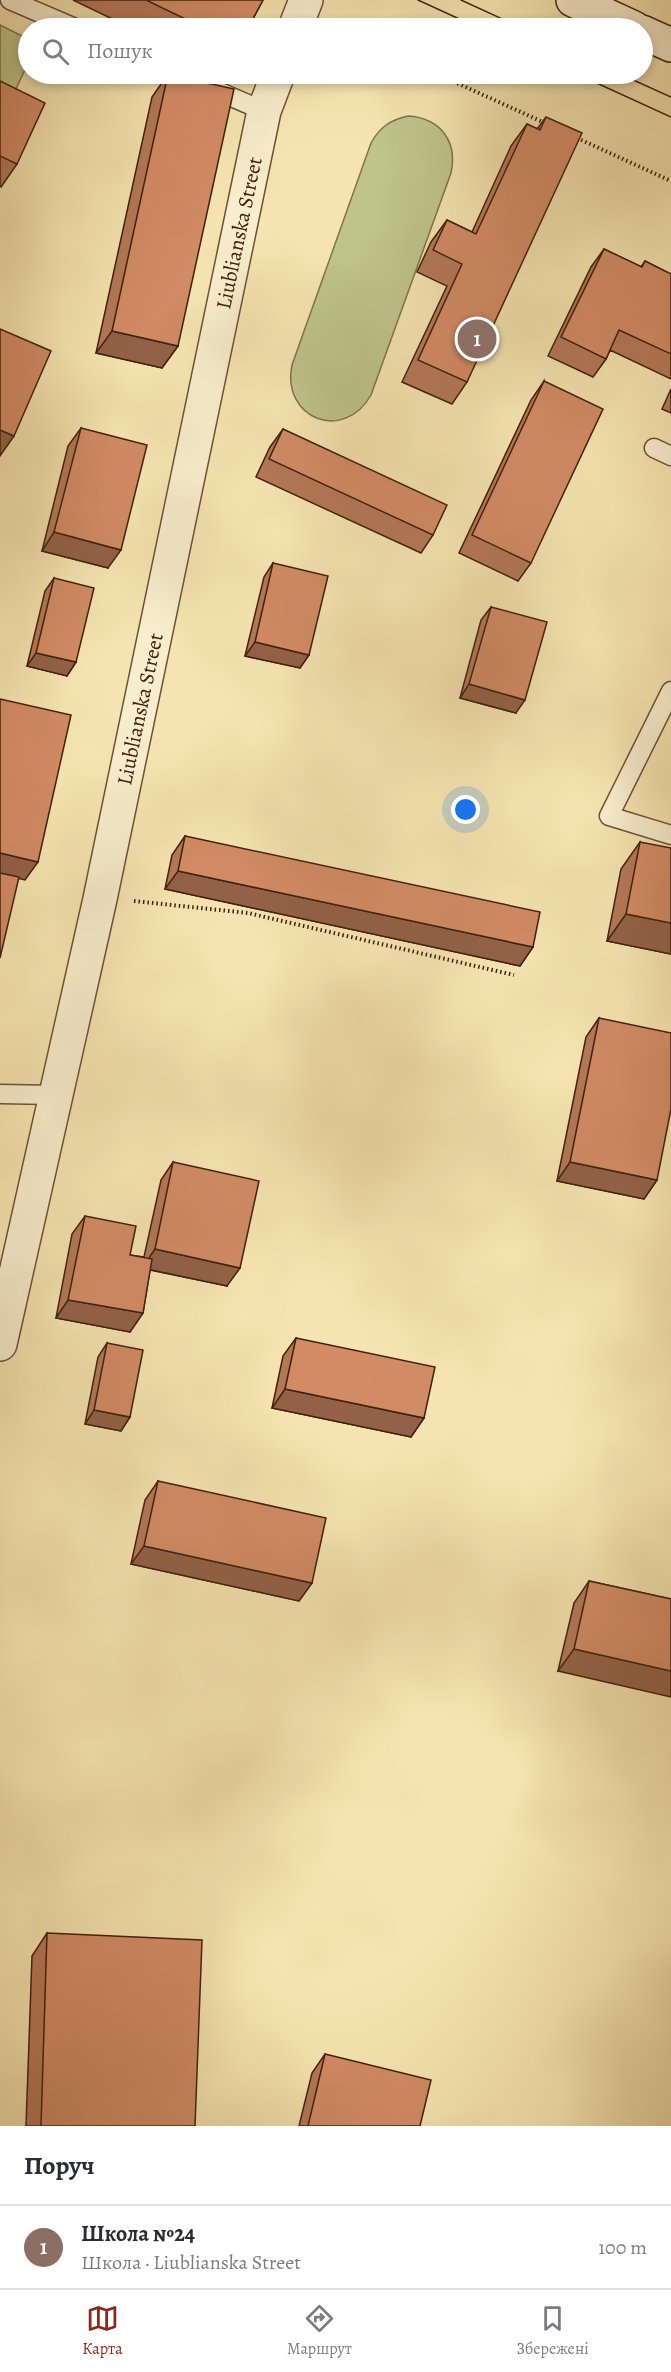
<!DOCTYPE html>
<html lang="uk">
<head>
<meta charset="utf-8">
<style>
  :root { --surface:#fff; --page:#f7f7f7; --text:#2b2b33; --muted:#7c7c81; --line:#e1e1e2; --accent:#8f2418 }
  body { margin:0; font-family:Alegreya,serif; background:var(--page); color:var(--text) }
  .you { position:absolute; left:466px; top:810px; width:21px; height:21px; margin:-15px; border:4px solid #fff; border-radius:50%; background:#1a73e8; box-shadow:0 0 0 9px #1a73e833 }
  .badge { display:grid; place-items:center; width:39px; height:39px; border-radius:50%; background:var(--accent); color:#fff; font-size:20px; font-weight:700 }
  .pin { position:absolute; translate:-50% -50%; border:3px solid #fff; box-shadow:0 2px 6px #0006 }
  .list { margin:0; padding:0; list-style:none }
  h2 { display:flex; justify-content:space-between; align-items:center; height:78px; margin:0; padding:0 24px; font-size:26px }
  h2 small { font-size:20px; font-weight:400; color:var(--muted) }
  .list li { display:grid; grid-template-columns:39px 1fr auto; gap:18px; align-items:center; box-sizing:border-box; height:84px; padding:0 24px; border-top:2px solid var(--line) }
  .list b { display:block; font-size:22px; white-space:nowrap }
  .list p { margin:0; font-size:20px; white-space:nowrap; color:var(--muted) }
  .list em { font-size:20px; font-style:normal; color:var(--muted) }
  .icon { flex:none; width:33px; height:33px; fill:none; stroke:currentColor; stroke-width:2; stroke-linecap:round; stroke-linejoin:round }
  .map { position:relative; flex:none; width:671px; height:2126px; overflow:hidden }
  .search { position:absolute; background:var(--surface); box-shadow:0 3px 9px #0003; left:18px; right:18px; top:18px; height:66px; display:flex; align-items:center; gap:15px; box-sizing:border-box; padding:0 21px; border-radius:33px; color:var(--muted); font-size:22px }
  .sheet { height:162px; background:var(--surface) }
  nav { display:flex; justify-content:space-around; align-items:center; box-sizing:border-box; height:84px; border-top:2px solid var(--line); background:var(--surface); font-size:16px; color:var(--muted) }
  nav a { display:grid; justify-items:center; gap:3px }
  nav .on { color:var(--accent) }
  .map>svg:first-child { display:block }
</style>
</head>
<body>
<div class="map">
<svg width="671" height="2126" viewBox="0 0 671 2126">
  <rect width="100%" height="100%" fill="#f5e4b1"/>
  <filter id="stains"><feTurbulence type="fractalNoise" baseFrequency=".00333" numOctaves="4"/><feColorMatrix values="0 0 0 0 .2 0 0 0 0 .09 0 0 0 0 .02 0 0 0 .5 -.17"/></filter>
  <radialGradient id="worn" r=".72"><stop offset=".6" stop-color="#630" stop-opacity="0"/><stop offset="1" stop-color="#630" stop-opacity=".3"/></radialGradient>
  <path fill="#bec48a" stroke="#80724c" stroke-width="1.5" d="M0,25L28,39V63L15,91L0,83Z
    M408,116C440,118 458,141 451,173L371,395C344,443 281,419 292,365L371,143C380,127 390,120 408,116Z"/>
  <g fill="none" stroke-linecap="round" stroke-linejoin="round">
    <defs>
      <path id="lane" d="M10,0L75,28
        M178,74L264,111
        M654,448L671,456
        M671,691L609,816L671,835
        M0,1094L56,1095"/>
      <path id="street" d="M295,28L306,0
        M0,1344L100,899L264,111L278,74"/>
      <path id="secondary" d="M573,0L634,28
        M642,32L671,45"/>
    </defs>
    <use href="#lane" stroke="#6e5137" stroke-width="21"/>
    <use href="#street" stroke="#6e5137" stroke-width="36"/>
    <use href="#secondary" stroke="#41200e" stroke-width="36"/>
    <path stroke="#41200e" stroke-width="4" stroke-dasharray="1.5 3" stroke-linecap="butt" d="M334,21L348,28
      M437,74L545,123
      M577,138L671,181
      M134,901L248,913L514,975"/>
    <use href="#lane" stroke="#f8edcc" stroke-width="18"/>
    <use href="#street" stroke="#f8edcc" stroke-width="33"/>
    <use href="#secondary" stroke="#f8edcc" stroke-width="33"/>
    <path stroke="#41200e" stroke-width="1.5" d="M418,0L479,28
      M461,0L522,28
      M577,74L671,117
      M620,74L671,97"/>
  </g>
  <path fill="#b47857" stroke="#41200e" stroke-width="1.5" d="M73,0H263L248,28H131Z
    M168,74L178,346L162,368L96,353L152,97Z
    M0,81L17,164L1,187L0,186Z
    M546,117L467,382L452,404L402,382L447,286L417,272L431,242L447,220L472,232L511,146L527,124L537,129Z
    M604,249L641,267L645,261L671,274V379L610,350L606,359L593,377L548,356L591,267Z
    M544,381L531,563L518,581L459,553L531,400Z
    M671,389V413L662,409Z
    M81,428L108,568L42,551L68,446Z
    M283,429L433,535L421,553L256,477L270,447Z
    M273,563L309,655L300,668L245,656L264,577Z
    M54,578L76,662L67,676L27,666L45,591Z
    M491,607L516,713L460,698L481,620Z
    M185,836L533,947L520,966L165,889L172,855Z
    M640,842L671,954L607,941L621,869Z
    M599,1018L657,1180L644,1199L557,1181L586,1037Z
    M173,1162L227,1286L150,1270L143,1313L130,1332L56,1318L72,1234L85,1216L130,1255L144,1257L161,1180Z
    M296,1338L424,1418L411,1437L272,1408L283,1356Z
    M107,1343L130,1417L121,1431L85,1424L98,1357Z
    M158,1481L312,1583L299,1601L131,1564L145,1500Z
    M589,1581L671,1599L558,1671L574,1603Z
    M47,1933L195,2126H26L32,1956Z
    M325,2054L420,2126H299L312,2073Z"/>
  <path fill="#926147" stroke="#41200e" stroke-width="1.5" d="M112,331L178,346L162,368L96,353Z
    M0,430L14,436L0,456Z
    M54,532L121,550L108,568L42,551Z
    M255,642L309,655L300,668L245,656Z
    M36,653L76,662L67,676L27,666Z
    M469,684L525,700L516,713L460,698Z
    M0,853L38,862L25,880L0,874Z
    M178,871L533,947L520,966L165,889Z
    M626,914L671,923V954L607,941Z
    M570,1162L657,1180L644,1199L557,1181Z
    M155,1249L240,1268L227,1286L142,1268Z
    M68,1300L143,1313L130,1332L56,1318Z
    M285,1389L424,1418L411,1437L272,1408Z
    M94,1410L130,1417L121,1431L85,1424Z
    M144,1546L312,1583L299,1601L131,1564Z
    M574,1649L671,1671V1697L558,1671Z"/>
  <path fill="#d18b65" stroke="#41200e" stroke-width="1.5" d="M146,0H263L248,28H204Z
    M168,74L234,89L178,346L112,331Z
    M0,81L45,103L17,164L0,156Z
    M546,117L582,133L467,382L418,360L462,264L433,250L447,220L476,234L527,124L540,130Z
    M604,249L642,267L645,261L671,274V354L619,330L606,359L561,337Z
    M0,329L51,351L14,436L0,430Z
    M544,381L603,409L531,563L472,535Z
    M81,428L147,445L121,550L54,532Z
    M283,429L447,505L433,535L269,459Z
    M273,563L328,576L309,655L255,642Z
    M54,578L94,588L76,662L36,653Z
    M491,607L547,622L525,700L469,684Z
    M0,699L71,715L38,862L0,853Z
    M185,836L540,912L533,947L178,871Z
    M640,842L671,848V923L626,914Z
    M0,873L19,877L0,958Z
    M599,1018L671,1033V1109L657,1180L570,1162Z
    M173,1162L259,1181L240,1268L155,1249Z
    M85,1216L136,1226L130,1255L152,1259L143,1313L68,1300Z
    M296,1338L435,1367L424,1418L285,1389Z
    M107,1343L143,1350L130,1417L94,1410Z
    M158,1481L326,1518L312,1583L144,1546Z
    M589,1581L671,1599V1671L574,1649Z
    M47,1933L202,1940L195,2126H41Z
    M325,2054L431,2080L420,2126H308Z"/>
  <g text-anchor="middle" stroke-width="4.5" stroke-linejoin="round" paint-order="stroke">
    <g font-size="21" fill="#41200e" stroke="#f8edcc">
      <text transform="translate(239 233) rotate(-78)" y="7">Liublianska Street</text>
      <text transform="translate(140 709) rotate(-78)" y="7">Liublianska Street</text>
    </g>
  </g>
  <rect width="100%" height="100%" filter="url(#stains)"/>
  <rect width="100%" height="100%" fill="url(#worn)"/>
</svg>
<div class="you"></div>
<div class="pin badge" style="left:477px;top:339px;background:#8d6e63">1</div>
<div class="search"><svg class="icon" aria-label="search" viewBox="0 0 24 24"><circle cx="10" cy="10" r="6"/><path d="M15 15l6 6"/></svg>Пошук</div>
</div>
<section class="sheet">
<h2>Поруч<small></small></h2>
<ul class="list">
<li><span class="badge" style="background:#8d6e63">1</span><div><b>Школа №24</b><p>Школа · Liublianska Street</p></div><em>100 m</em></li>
</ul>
</section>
<nav>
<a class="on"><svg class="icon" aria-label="map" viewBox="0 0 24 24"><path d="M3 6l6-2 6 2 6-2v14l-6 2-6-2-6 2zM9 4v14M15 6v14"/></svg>Карта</a>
<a><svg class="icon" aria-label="directions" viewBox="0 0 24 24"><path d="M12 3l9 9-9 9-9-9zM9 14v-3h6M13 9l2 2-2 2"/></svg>Маршрут</a>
<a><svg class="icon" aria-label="saved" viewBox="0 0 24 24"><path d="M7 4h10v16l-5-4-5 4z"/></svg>Збережені</a>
</nav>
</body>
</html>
